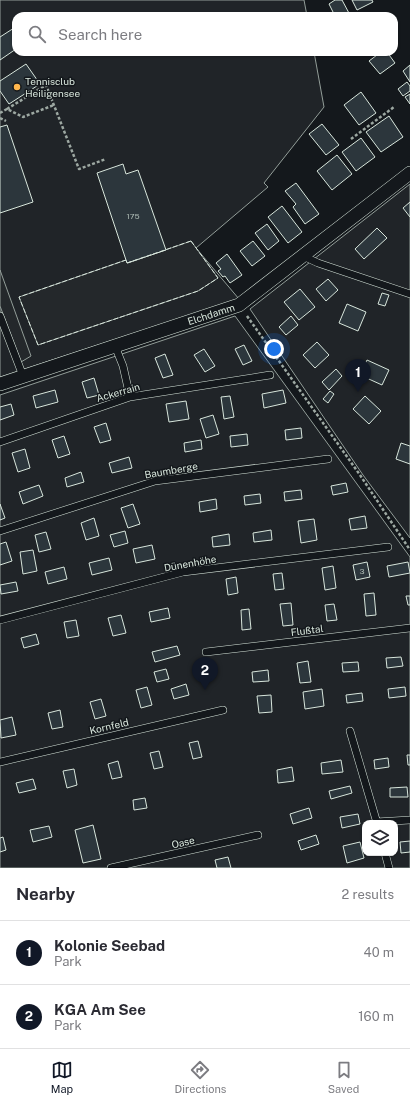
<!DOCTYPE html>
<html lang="en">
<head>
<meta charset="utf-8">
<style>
  :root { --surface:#fff; --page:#f7f7f7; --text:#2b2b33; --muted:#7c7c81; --line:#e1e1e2; --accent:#111827 }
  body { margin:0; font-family:"Public Sans",sans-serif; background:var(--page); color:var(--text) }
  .controls { position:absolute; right:12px; bottom:12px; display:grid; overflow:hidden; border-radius:8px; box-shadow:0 1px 3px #0004 }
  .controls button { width:36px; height:36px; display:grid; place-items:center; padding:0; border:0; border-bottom:1px solid var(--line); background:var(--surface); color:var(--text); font:20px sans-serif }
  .you { position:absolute; left:274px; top:349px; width:14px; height:14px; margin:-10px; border:3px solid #fff; border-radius:50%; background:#1a73e8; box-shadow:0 0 0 6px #1a73e833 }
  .badge { display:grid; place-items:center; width:26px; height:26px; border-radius:50%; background:var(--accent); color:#fff; font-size:13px; font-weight:700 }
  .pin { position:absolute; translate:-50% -33px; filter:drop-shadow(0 1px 2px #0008) }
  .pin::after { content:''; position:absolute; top:21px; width:14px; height:12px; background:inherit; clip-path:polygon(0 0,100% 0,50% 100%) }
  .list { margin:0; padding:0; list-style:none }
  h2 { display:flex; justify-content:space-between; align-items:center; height:52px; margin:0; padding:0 16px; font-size:17px }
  h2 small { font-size:13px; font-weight:400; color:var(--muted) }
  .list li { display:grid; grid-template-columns:26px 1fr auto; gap:12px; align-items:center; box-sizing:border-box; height:64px; padding:0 16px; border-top:1px solid var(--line) }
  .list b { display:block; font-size:15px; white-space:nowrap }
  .list p { margin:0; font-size:13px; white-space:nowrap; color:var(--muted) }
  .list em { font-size:13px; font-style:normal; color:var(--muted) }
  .icon { flex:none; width:22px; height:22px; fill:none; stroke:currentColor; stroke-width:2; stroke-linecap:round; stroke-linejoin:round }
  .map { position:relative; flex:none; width:410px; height:868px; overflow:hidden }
  .search { position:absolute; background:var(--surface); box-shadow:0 1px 3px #0004; left:12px; right:12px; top:12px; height:44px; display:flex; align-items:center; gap:10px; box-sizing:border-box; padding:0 14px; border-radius:12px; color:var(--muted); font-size:15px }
  .sheet { height:180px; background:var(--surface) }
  nav { display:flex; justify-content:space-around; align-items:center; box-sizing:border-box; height:56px; border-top:1px solid var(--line); background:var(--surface); font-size:11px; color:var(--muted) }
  nav a { display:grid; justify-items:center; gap:2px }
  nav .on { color:var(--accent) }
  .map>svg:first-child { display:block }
</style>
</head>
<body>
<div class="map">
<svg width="410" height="868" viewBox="0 0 410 868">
  <rect width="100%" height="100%" fill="#14181c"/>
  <path fill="#202428" stroke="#939e99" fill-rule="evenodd" d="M0,0H304L307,16H16V52H314L324,107L264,183L268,187L196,248L239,299L0,377Z
    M410,184V538L363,475L250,309Z
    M235,316L410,557V868H0V395ZM365,823H395V853H365Z"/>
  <path fill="#24282b" stroke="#939e99" d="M191,241L218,278L198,291L38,345L19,297L126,260L128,263Z
    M0,270L31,356L21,362L0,306Z"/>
  <path fill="#2c363c" stroke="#d8e6dc" d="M335,0H342L350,15L347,16H335L329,4Z
    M352,0H372L373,2L357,10Z
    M14,28L16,31V49L0,60V37Z
    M381,52H387L395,63L380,74L369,61Z
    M26,64L40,84L9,104L0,91V81Z
    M410,65V82L403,71Z
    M407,82L410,86V91L403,96L398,89Z
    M361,92L376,113L359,125L344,105Z
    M410,94V104L405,97Z
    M389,116L403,137L381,152L366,132Z
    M322,124L339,145L326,155L309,134Z
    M7,125L33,202L0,213V127Z
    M361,138L375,157L356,171L342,152Z
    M337,155L352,174L332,190L317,171Z
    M123,164L126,174L138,170L166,250L127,263L97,173Z
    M296,183L319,214L305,224L293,207L296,204L285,191Z
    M410,202V217L403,208Z
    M282,206L302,232L288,243L268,217Z
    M267,224L279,241L268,250L255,233Z
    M377,228L387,238L364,259L355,249Z
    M253,241L265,256L252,266L240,251Z
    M227,254L242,275L230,283L225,276L223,277L218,271L221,269L216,263Z
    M328,279L338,290L326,301L316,289Z
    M300,289L315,307L299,320L284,302Z
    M382,293L389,295L385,306L378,304Z
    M347,304L366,312L358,331L339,323Z
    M291,316L298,325L286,335L279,327Z
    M317,342L329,355L315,368L303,355Z
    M244,345L252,361L243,365L235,349Z
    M204,349L215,366L205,372L194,355Z
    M165,354L173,375L163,378L155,358Z
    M367,360L389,370L382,385L360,375Z
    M336,369L342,376L329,390L322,382Z
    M94,378L99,395L87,398L82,382Z
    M55,390L58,402L36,408L33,396Z
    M283,390L286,403L264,408L262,394Z
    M330,391L334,394L328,403L323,399Z
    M230,396L234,417L224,419L221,397Z
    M365,396L381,411L369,424L353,409Z
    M186,401L189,419L169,422L166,404Z
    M11,404L14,415L0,420V407Z
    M213,415L219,434L206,438L200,419Z
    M106,423L111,440L100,443L94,427Z
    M301,428L302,438L286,440L285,430Z
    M247,434L248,445L231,447L230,436Z
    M64,436L70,454L58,458L52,440Z
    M201,440L202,449L185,452L184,443Z
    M401,443L410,446V464L396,459Z
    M25,449L30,468L18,472L12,453Z
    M129,457L132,468L112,473L109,463Z
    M81,472L84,482L67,487L65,478Z
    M346,483L348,492L333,495L331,486Z
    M39,485L43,496L23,504L19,492Z
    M301,490L302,499L285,501L284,492Z
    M260,494L261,503L245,505L244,496Z
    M216,499L217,509L200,512L199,502Z
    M0,504L5,518L0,520Z
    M133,504L140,524L128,528L121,508Z
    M365,516L367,528L351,530L349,519Z
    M94,518L99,536L86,540L81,523Z
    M314,519L317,540L301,543L298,521Z
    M271,530L272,540L254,542L253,533Z
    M125,531L128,543L114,547L110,535Z
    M46,532L51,549L39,552L35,535Z
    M229,534L230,545L213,547L212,537Z
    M6,542L12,561L0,565V544Z
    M152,545L155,559L136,563L133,549Z
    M33,550L37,571L23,574L20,552Z
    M109,558L112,570L92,575L89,563Z
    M367,562L370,577L356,580L353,565Z
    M408,562L410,573L389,577L387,566Z
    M333,566L336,588L325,590L322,568Z
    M64,567L67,579L48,584L45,572Z
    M282,573L284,589L275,590L273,574Z
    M236,577L238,593L228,595L226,579Z
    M16,582L18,591L1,594L0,585Z
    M374,593L376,615L366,616L364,594Z
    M406,596H410V605H408Z
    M291,603L293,625L283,626L280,604Z
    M334,604L337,620L327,621L325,605Z
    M168,608L170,618L151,622L149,612Z
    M249,609L251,629L242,630L241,610Z
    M121,615L126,633L113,636L108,618Z
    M76,620L79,636L67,638L64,622Z
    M36,634L39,644L24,648L21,638Z
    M177,646L180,655L155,662L152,652Z
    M401,657L403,666L387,668L386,658Z
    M308,661L311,682L300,683L297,663Z
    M358,662L359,671L343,672L342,663Z
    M166,669L169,679L157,682L154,672Z
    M268,670L269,681L253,682L252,672Z
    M186,684L189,695L174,699L171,689Z
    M147,687L152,705L141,708L136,690Z
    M405,687L406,696L389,698L388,689Z
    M322,689L324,706L305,709L303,692Z
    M362,693L363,701L347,703L346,695Z
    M271,695L272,712L259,713L257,696Z
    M101,699L106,716L95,719L90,702Z
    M60,710L63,727L52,729L48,713Z
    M12,717L16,735L1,738L0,720Z
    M198,741L202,757L193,759L189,743Z
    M159,751L163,767L154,769L150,753Z
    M407,755H410V765H408Z
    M388,758L389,767L375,769L374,760Z
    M341,760L343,772L322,774L321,763Z
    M118,761L122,777L112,779L108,764Z
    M292,767L294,781L278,783L277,770Z
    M74,769L77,785L67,788L63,771Z
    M33,779L36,789L19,793L16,783Z
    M350,786L352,793L331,799L329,791Z
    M407,787L408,797H390V788Z
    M145,798L147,808L134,810L133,800Z
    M309,808L312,818L293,824L290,814Z
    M358,814L360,824L342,828L340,817Z
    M93,825L101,859L83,863L75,830Z
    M49,826L52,837L33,842L30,830Z
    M316,835L319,844L301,850L298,841Z
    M3,837L6,850L0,852V838Z
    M410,841V852L401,853L400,842Z
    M360,842L364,858L347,863L343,846Z
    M228,857L231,868H217L215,860Z"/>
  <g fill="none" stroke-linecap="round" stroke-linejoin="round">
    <defs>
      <path id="lane" d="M303,256L318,263L410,294
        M0,316L23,376
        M115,346L123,366L130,397
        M0,442L130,397L270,375
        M0,531L155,481L328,459
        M0,620L183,572L388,547
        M206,652L410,628
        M350,731L377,823
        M0,762L223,710
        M376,822L410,820
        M385,853L389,868
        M111,868L258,835"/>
      <path id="street" d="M0,384L239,305L410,173"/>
    </defs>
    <use href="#lane" stroke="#d8e6dc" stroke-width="8"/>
    <use href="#street" stroke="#d8e6dc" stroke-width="14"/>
    <path stroke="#9da8a2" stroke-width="2.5" stroke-dasharray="3 2" stroke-linecap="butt" d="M7,109L46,85L79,169L106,159
      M0,113L7,109L23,117L54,105
      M0,118L6,121
      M351,139L394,107
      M247,316L360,475L410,550"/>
    <use href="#lane" stroke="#14181c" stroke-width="7"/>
    <use href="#street" stroke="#14181c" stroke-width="13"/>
    <path stroke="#d8e6dc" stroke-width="1" stroke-dasharray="5 2" stroke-linecap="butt" d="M191,241L218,278L198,291L38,345L19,297L126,260L127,263Z"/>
  </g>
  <circle fill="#ffb74d" stroke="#14181c" stroke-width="1.5" cx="17" cy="87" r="4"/>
  <g text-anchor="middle" stroke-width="3" stroke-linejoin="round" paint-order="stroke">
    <g font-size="8" fill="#adbab4">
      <text x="133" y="219">175</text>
      <text x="362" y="574">3</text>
    </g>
    <g font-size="10" fill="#d8e6dc" stroke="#14181c" text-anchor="start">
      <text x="25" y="85">Tennisclub<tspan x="25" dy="12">Heiligensee</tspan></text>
    </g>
    <g font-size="10" fill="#d8e6dc" stroke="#14181c">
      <text transform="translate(211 314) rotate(-18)" y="4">Elchdamm</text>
      <text transform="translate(118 392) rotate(-16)" y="4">Ackerrain</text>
      <text transform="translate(171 470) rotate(-10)" y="4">Baumberge</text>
      <text transform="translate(190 563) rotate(-10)" y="4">Dünenhöhe</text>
      <text transform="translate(307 630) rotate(-7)" y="4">Flußtal</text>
      <text transform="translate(109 726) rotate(-13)" y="4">Kornfeld</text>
      <text transform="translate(183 842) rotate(-13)" y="4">Oase</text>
    </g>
  </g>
</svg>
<div class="controls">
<button><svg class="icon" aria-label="layers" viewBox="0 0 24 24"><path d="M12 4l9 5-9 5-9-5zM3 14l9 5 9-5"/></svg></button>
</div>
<div class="you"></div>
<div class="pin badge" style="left:358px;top:392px">1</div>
<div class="pin badge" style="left:205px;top:690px">2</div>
<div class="search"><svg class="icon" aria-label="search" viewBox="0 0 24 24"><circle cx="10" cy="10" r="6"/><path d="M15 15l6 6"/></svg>Search here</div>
</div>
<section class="sheet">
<h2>Nearby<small>2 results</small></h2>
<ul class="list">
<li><span class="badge">1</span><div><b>Kolonie Seebad</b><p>Park</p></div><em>40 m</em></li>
<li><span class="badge">2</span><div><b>KGA Am See</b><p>Park</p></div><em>160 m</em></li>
</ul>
</section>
<nav>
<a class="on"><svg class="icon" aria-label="map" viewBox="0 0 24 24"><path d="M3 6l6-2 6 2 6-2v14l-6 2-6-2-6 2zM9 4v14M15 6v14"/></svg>Map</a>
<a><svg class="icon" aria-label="directions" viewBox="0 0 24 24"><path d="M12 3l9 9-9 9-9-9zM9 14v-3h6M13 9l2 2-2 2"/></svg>Directions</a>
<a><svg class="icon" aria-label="saved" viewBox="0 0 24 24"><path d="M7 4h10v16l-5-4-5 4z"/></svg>Saved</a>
</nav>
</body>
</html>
